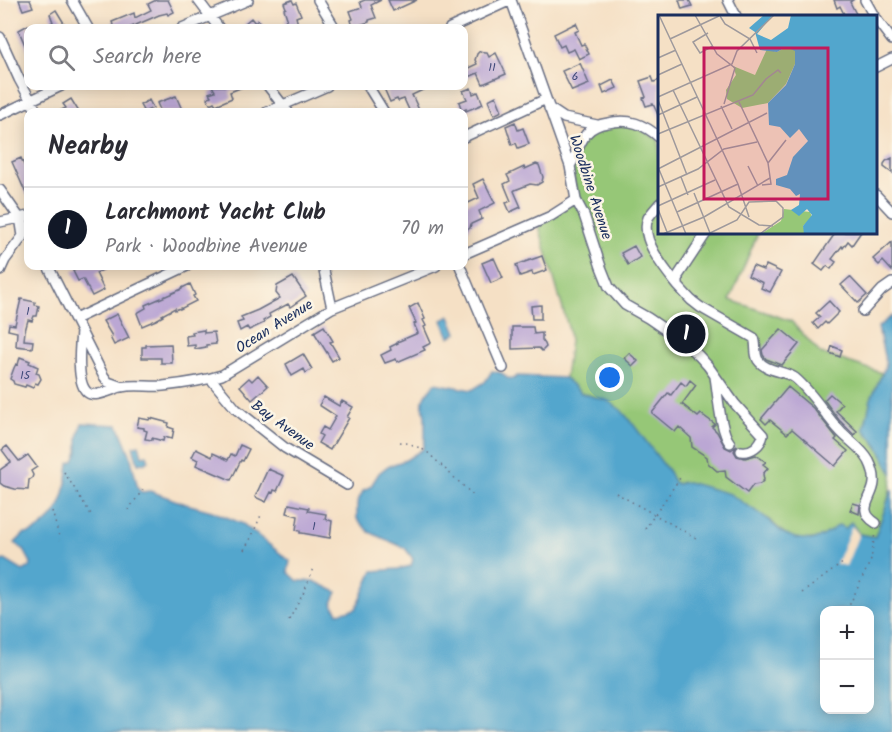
<!DOCTYPE html>
<html lang="en">
<head>
<meta charset="utf-8">
<style>
  :root { --surface:#fff; --page:#f7f7f7; --text:#2b2b33; --muted:#7c7c81; --line:#e1e1e2; --accent:#111827 }
  body { margin:0; font-family:Kalam,sans-serif; background:var(--page); color:var(--text) }
  .controls { position:absolute; right:18px; bottom:18px; display:grid; overflow:hidden; border-radius:12px; box-shadow:0 3px 15px #0003 }
  .controls button { width:54px; height:54px; display:grid; place-items:center; padding:0; border:0; border-bottom:2px solid var(--line); background:var(--surface); color:var(--text); font:30px sans-serif }
  .you { position:absolute; left:610px; top:378px; width:21px; height:21px; margin:-15px; border:4px solid #fff; border-radius:50%; background:#1a73e8; box-shadow:0 0 0 9px #1a73e833 }
  .badge { display:grid; place-items:center; width:39px; height:39px; border-radius:50%; background:var(--accent); color:#fff; font-size:20px; font-weight:700 }
  .pin { position:absolute; translate:-50% -50%; border:3px solid #fff; box-shadow:0 2px 6px #0006 }
  .list { margin:0; padding:0; list-style:none }
  h2 { display:flex; justify-content:space-between; align-items:center; height:78px; margin:0; padding:0 24px; font-size:26px }
  h2 small { font-size:20px; font-weight:400; color:var(--muted) }
  .list li { display:grid; grid-template-columns:39px 1fr auto; gap:18px; align-items:center; box-sizing:border-box; height:84px; padding:0 24px; border-top:2px solid var(--line) }
  .list b { display:block; font-size:22px; white-space:nowrap }
  .list p { margin:0; font-size:20px; white-space:nowrap; color:var(--muted) }
  .list em { font-size:20px; font-style:normal; color:var(--muted) }
  .icon { flex:none; width:33px; height:33px; fill:none; stroke:currentColor; stroke-width:2; stroke-linecap:round; stroke-linejoin:round }
  .map { position:relative; flex:none; width:892px; height:732px; overflow:hidden }
  .search { position:absolute; background:var(--surface); box-shadow:0 3px 15px #0003; left:24px; top:24px; width:444px; height:66px; display:flex; align-items:center; gap:15px; box-sizing:border-box; padding:0 21px; border-radius:12px; color:var(--muted); font-size:22px }
  .panel { position:absolute; background:var(--surface); box-shadow:0 3px 15px #0003; left:24px; top:108px; width:444px; height:162px; border-radius:12px }
  .map>svg:first-child { display:block }
</style>
</head>
<body>
<div class="map">
<svg width="892" height="732" viewBox="0 0 892 732">
  <rect width="100%" height="100%" fill="#fcf5e5"/>
  <filter id="ink" filterUnits="userSpaceOnUse"><feTurbulence type="fractalNoise" baseFrequency=".0167" numOctaves="2"/><feDisplacementMap in="SourceGraphic" scale="12" xChannelSelector="R" yChannelSelector="G"/><feConvolveMatrix kernelMatrix="1 2 1 2 8 2 1 2 1" color-interpolation-filters="sRGB"/></filter>
  <filter id="wash" filterUnits="userSpaceOnUse"><feTurbulence type="fractalNoise" baseFrequency=".008" numOctaves="4" result="noise"/><feDisplacementMap in="SourceGraphic" scale="24" xChannelSelector="R" yChannelSelector="G"/><feGaussianBlur stdDeviation="1.35" result="paint"/><feColorMatrix in="noise" values="0 0 0 0 0 0 0 0 0 0 0 0 0 0 0 0 0 1.4 0 .05"/><feComposite in="paint" operator="in"/></filter>
  <g filter="url(#wash)">
    <rect width="100%" height="100%" fill="#f5e0c5"/>
    <path fill="#96c777" stroke="#587b6a" stroke-width="1.5" d="M628,122L659,140L660,232L758,233L730,300L791,321L820,353L882,373L871,399L864,429C873,440 889,459 892,473C892,491 882,521 875,537L859,534L852,526L845,529L839,525C826,536 814,542 797,539C783,536 775,522 763,516C737,503 709,493 682,482L677,484L673,482L669,472L608,401L581,393L565,378L570,341L568,327L538,223L577,200L572,167L582,142L597,126Z"/>
    <path fill="#52a6cd" stroke="#366a96" stroke-width="1.5" fill-rule="evenodd" d="M450,316L457,333L449,337L442,320Z
      M892,316V474L878,446L864,429L871,399L886,365L878,327Z
      M492,371L502,373L507,378L514,379L517,376L565,378L581,393L608,401L621,410L633,424L669,472L674,482L677,484L687,482L730,494L765,517L783,533L795,538L811,540L823,536L839,525L845,529L851,522L859,534L875,537L892,489V732H0V561L5,560L23,571L30,567L31,563L24,550L15,543L24,534C33,534 39,529 45,524C65,507 66,487 69,463L74,461L78,452V437L82,423L118,425L130,454L138,489L142,492L150,491L186,504L212,511L243,524L290,561L288,572L298,581H314L337,592L332,603L338,613L356,609L373,571L398,569L411,566L413,559L405,548L369,532L357,519V503L363,491L371,486L379,473L388,466L406,460L423,449L425,440V416L422,403L427,393L435,383L472,390L485,382ZM824,610H870V710H824Z
      M139,445L142,456L147,455L149,461L138,464L133,446Z"/>
    <path fill="#f5e0c5" d="M852,526L859,534L846,566L836,564Z"/>
    <g id="blocks">
      <path fill="#bba7d4" d="M19,0H30L33,7L23,10Z
        M156,0H168L174,12L168,15L167,13L159,15L129,28H114L112,22L134,13L135,18L151,10L148,4Z
        M292,0L294,4L296,3L301,15L296,17L299,28H288L285,21L287,18L284,9L286,8L284,3Z
        M365,0H381L371,5L376,18L369,20V22L353,27L351,20L353,19L350,11L362,7L360,2Z
        M388,0H417L393,11Z
        M679,0H689L692,6L682,9Z
        M834,0H853L850,2L857,16H845L840,6L837,8Z
        M56,10L67,28H54L51,23L53,22L50,14Z
        M251,18L255,23L258,20L265,28H248L244,24Z
        M576,23L579,30L575,32L581,45L584,44L589,54L579,59L574,49L567,52L564,45L560,47L554,34Z
        M28,25V52L19,31V30Z
        M480,51L485,53H487L489,57L496,53L506,74L483,84L478,73L464,79V70L477,64L475,60L477,54Z
        M580,63L589,84L572,91L562,71Z
        M652,77L654,82L660,80V119L653,104L646,106L643,98L646,97L640,81Z
        M613,80L617,88L604,94L601,86Z
        M212,86H245L230,92L232,98L216,105L214,102L210,104L207,98L211,96L209,93L215,91Z
        M383,86H431L412,95L420,112H410L404,99L398,101L397,99L390,102Z
        M471,88L473,94L478,92L483,104L466,111V109L462,111L459,102L467,99L463,91Z
        M176,96L183,112H161L157,103Z
        M496,96L502,111L494,115L488,100Z
        M71,99L79,112H57L66,108L63,104Z
        M149,100L153,108L144,112L140,105Z
        M515,122L518,130L523,128L529,144L518,148L516,143L512,145L506,126Z
        M21,158L24,165L28,163V198L12,162Z
        M892,158V173L884,167V164L886,161Z
        M536,164L539,165L543,177L542,182L537,185L530,184L515,190L514,191L521,207L510,212L506,203L511,201L504,184L510,181L507,175L524,167L525,169Z
        M483,179L495,203L479,211L482,219L471,224L470,228L467,230L464,225V205L479,198L473,184Z
        M836,232H861L852,245L848,241L843,248L842,246L832,259L836,262L831,269L827,266L823,271L814,264Z
        M892,242V271L883,261L879,265L873,259Z
        M634,246L640,257L628,265L621,253Z
        M542,256L547,270L533,275L532,272L520,276L516,265Z
        M494,258L503,278L491,283L482,263Z
        M766,265L781,272L770,292L761,288L763,283L748,276L753,266L763,270Z
        M83,266H111L96,273L104,290L92,296L83,279L78,281L73,271Z
        M293,277L306,296L290,307L288,304L269,314L270,317L263,321L264,323L249,330L247,327L240,331L237,323L243,321L241,317L258,310L280,298L276,293L277,286Z
        M850,277L867,295L858,303L841,285Z
        M190,284L195,295L193,296L196,301L180,309V308L175,310V308L162,315L163,316L156,320L142,326L137,313L146,308L145,305L182,289V288Z
        M21,299L35,302V305L39,306L37,316H34L32,321L28,320L25,331L24,340L33,341L32,348L16,346L17,332L8,330L9,324L15,325Z
        M829,301L839,312L827,324L825,322L818,329L813,323L820,317L816,313Z
        M418,303L425,319L423,320L426,326L424,327L431,343L423,347L425,350L397,362L396,359L385,363L381,355L391,350L390,347L398,343L397,342L418,333L414,324L416,323L409,308Z
        M541,305V319H532L531,306Z
        M117,314L129,338L114,345L110,337L112,336L103,321Z
        M324,326L333,341L330,342L339,357L332,361L314,332Z
        M512,327H533L534,334L542,333V340L545,344L546,347L542,351L539,348L512,349Z
        M781,329L799,344L782,365L766,359L763,355L762,350Z
        M204,330V333L214,332L216,344L206,345V347L195,349V345L187,346L186,336L193,335L192,332Z
        M171,344L172,363H161V358H142V347H146V345Z
        M832,346L842,350L840,357L830,353Z
        M629,353L638,361L633,366L624,358Z
        M303,354L312,369L306,373L304,369L292,376L286,364Z
        M20,357L30,361L29,363L38,367L36,373L39,374L41,379L38,384L35,383L33,388L26,385L25,387L14,384L13,381L10,379L14,368L16,364L18,365Z
        M258,375L268,386L252,400L240,386L249,378L252,381Z
        M690,380L696,385L682,404L698,417L701,414L715,424L712,427L717,432L725,447L731,450L737,446L734,451L737,456L745,458L756,455L766,462L763,464L768,468L763,474L764,480L760,484L753,485L747,493L726,477L725,470L717,471L708,463L707,457L692,447L691,438L679,427L675,432L652,413L668,393L671,395L681,382L686,386Z
        M788,387L813,408L837,438L835,440L848,451L835,466L792,429L787,434L770,420L766,424L761,419Z
        M830,394L842,404L836,411L857,431L854,435L839,420L824,400Z
        M324,397L339,406L342,401L353,407L347,417L349,418L330,450L318,443L322,436L319,434L323,427L328,430L336,416L319,405Z
        M139,418L149,420L150,418L169,423L168,427L174,429L172,439L164,437L163,441L152,438V440L145,439L147,431L144,430V428L137,427Z
        M240,445L249,449L243,461L241,460L231,480L196,465L198,460L192,457L196,449L212,457L213,453L228,460L231,454L235,456Z
        M7,446L19,461L28,455L37,467L31,471L33,475L32,478L29,480L28,490L15,489L4,486L0,483V470L11,462L2,450Z
        M268,469L284,476L277,491L274,490L273,493L271,492L266,502L255,497Z
        M853,503L860,505L859,514L850,510Z
        M289,504L309,508L308,511L326,514L325,519L332,521L330,538L302,533H300V531L296,530L298,516L287,513Z"/>
    </g>
  </g>
  <g filter="url(#ink)">
    <use href="#blocks" fill-opacity="0" stroke="#676d82" stroke-width="1.5"/>
    <g fill="none" stroke-linecap="round" stroke-linejoin="round">
      <defs>
        <path id="minor" d="M72,0L88,28
          M198,0L219,28
          M318,0L335,28
          M511,0L570,166L576,200L584,215L601,267L609,287L625,305L648,318L683,342L699,356L708,366L735,404L763,435C761,445 751,453 741,451
          M728,0L736,16
          M865,0L874,16
          M876,19L892,40
          M182,28L248,0
          M450,28L511,0
          M0,37L19,79L37,112
          M876,67L892,59
          M268,86L288,112
          M368,86L384,112
          M549,108L564,118L597,125
          M267,112L327,86
          M0,115L61,86
          M464,137L546,99
          M570,166C576,156 579,142 587,133C593,126 600,124 608,123C629,118 644,124 660,138
          M0,190L28,230
          M876,195L892,212
          M660,203C656,208 651,213 648,218C639,239 666,271 678,286
          M0,222L28,216
          M707,232L678,276V286L691,300L700,307L754,338C757,345 754,353 758,360C766,372 784,370 795,378C813,393 824,414 840,431C849,441 862,448 869,461C872,467 875,475 874,483C873,498 855,510 876,523
          M464,254L551,216L576,200
          M48,266L103,375L108,382L122,387
          M323,266L332,308
          M460,266L503,368
          M0,271L5,260L23,236L20,217
          M863,311L882,290L892,283
          M75,319L187,266
          M81,332C80,345 76,380 86,391C93,400 112,389 121,387C134,384 149,387 163,386C182,384 203,381 222,375L332,308L436,266
          M715,377C718,394 720,431 730,443
          M211,379L236,409L285,448L347,485"/>
      </defs>
      <use href="#minor" stroke="#676d82" stroke-width="12"/>
      <path stroke="#676d82" stroke-width="1.5" stroke-dasharray="1.5 4.5" stroke-linecap="butt" d="M400,442L411,444L426,451L475,497
        M64,472L92,516
        M616,493L698,539
        M128,510L144,488
        M52,511L60,540
        M645,529L680,478
        M244,550L251,538L262,513
        M802,593L844,562
        M847,610L871,560L875,533
        M289,620L305,590L313,568"/>
      <use href="#minor" stroke="#fff" stroke-width="9"/>
    </g>
  </g>
  <g text-anchor="middle" stroke-width="5" stroke-linejoin="round" paint-order="stroke">
    <g font-size="12" fill="#434d7c">
      <text x="492" y="71">11</text>
      <text x="575" y="80">6</text>
      <text x="28" y="315">1</text>
      <text x="25" y="379">15</text>
      <text x="314" y="530">1</text>
    </g>
    <g font-size="15" fill="#1b2f5e" stroke="#fcf5e5">
      <text transform="translate(591 187) rotate(72)" y="5">Woodbine Avenue</text>
      <text transform="translate(274 326) rotate(-32)" y="5">Ocean Avenue</text>
      <text transform="translate(283 425) rotate(36)" y="5">Bay Avenue</text>
    </g>
  </g>
  <g transform="translate(658 15)">
    <rect width="219" height="219" fill="#f5e0c5"/>
    <path d="M128,32L137,35V49L128,69L110,88L84,93L69,84L68,75L78,60L75,51L97,60L109,34L119,37ZM126,194L152,197L154,202L145,211L148,218L103,219L123,206Z" fill="#96c777"/>
    <path d="M106,0H115L99,19L113,25L130,13L133,0H219V219H146L145,211L154,200L149,194L141,201L133,195L141,190L142,179L138,181L132,174L118,170V164L129,160L135,142L150,126L141,114L132,123L122,112L111,110L110,88L128,70L137,49V36L128,32L119,37L102,35L97,17L91,13Z" fill="#52a6cd"/>
    <path fill="none" stroke="#9e999c" stroke-width="1.5" d="M1,0L80,169L91,202M37,0L59,39L77,53L66,89M62,1L67,9L92,24L99,38M50,18L35,27L42,38L55,31M12,24L61,1M0,43L18,35M0,60L24,49M15,75L71,192L101,210L115,211M0,82L74,49L79,36L116,0M0,85L29,160M81,87L110,148L113,169L104,170M63,91L74,114M0,100L39,82M0,119L95,80L108,64L120,55L123,58M110,148L128,125M90,151L100,171M0,152L28,219M0,154L109,98M23,162L30,180M0,172L40,154L66,134L99,127M36,178L52,218M0,191L57,165M0,194L9,217M19,197L80,169M5,219L46,202L112,163M50,219L79,205L91,187L118,186L125,193V202L102,219"/>
    <path fill="#c2185b" fill-opacity="0.15" stroke="#c2185b" stroke-width="3" d="M46,33H170V184H46Z"/>
    <rect width="219" height="219" fill="none" stroke="#1b2f5e" stroke-width="3"/>
  </g>
</svg>
<div class="controls">
<button>+</button>
<button>−</button>
</div>
<div class="you"></div>
<div class="pin badge" style="left:686px;top:334px">1</div>
<div class="search"><svg class="icon" aria-label="search" viewBox="0 0 24 24"><circle cx="10" cy="10" r="6"/><path d="M15 15l6 6"/></svg>Search here</div>
<section class="panel">
<h2>Nearby<small></small></h2>
<ul class="list">
<li><span class="badge">1</span><div><b>Larchmont Yacht Club</b><p>Park · Woodbine Avenue</p></div><em>70 m</em></li>
</ul>
</section>
</div>
</body>
</html>
